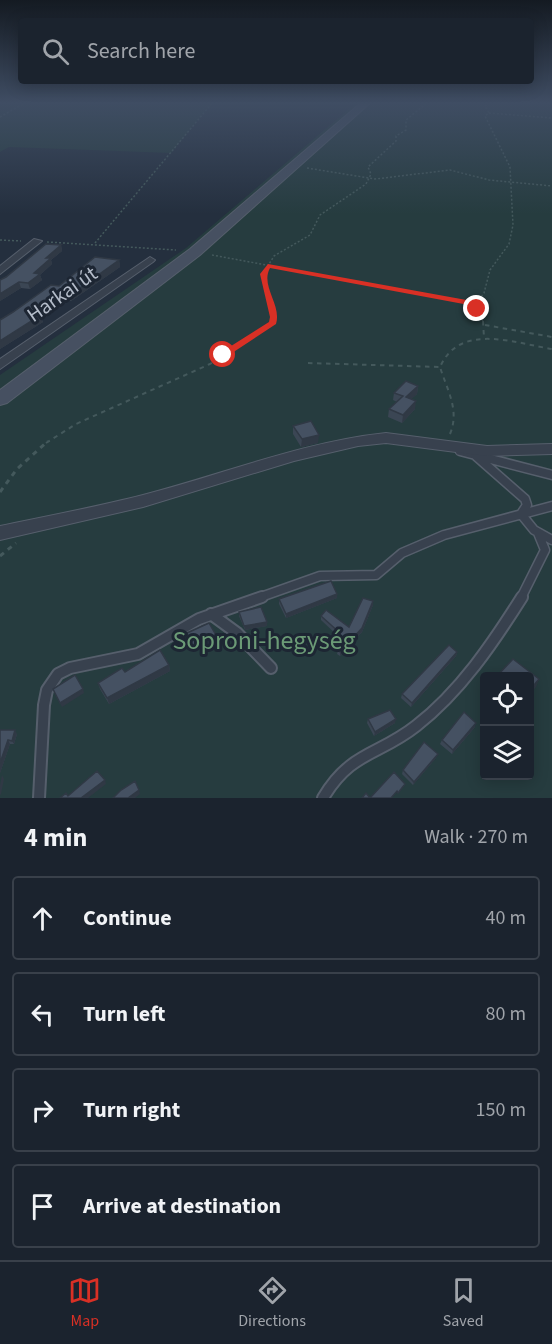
<!DOCTYPE html>
<html lang="en">
<head>
<meta charset="utf-8">
<style>
  :root { --surface:#1b232e; --page:#242b36; --text:#f1f3f6; --muted:#a0a4aa; --line:#39404a; --accent:#d93025 }
  body { margin:0; font-family:"Source Sans 3",sans-serif; background:var(--page); color:var(--text) }
  .controls { position:absolute; right:18px; bottom:18px; display:grid; overflow:hidden; border-radius:6px; box-shadow:0 3px 15px #0003 }
  .controls button { width:54px; height:54px; display:grid; place-items:center; padding:0; border:0; border-bottom:2px solid var(--line); background:var(--surface); color:var(--text); font:30px sans-serif }
  .stop { position:absolute; width:18px; height:18px; margin:-14px; border:4px solid #d93025; border-radius:50%; background:#fff }
  .stop.end { background:#d93025; border-color:#fff; box-shadow:0 2px 6px #0008 }
  .list { margin:0; padding:0; list-style:none }
  h2 { display:flex; justify-content:space-between; align-items:center; height:78px; margin:0; padding:0 24px; font-size:26px }
  h2 small { font-size:20px; font-weight:400; color:var(--muted) }
  .list li { display:grid; grid-template-columns:39px 1fr auto; gap:18px; align-items:center; box-sizing:border-box; height:84px; margin:0 12px 12px; padding:0 12px; border:2px solid var(--line); border-radius:6px }
  .list b { display:block; font-size:22px; white-space:nowrap }
  .list em { font-size:20px; font-style:normal; color:var(--muted) }
  .icon { flex:none; width:33px; height:33px; fill:none; stroke:currentColor; stroke-width:2; stroke-linecap:round; stroke-linejoin:round }
  .map { position:relative; flex:none; width:552px; height:798px; overflow:hidden }
  .search { position:absolute; background:var(--surface); box-shadow:0 3px 15px #0003; left:18px; right:18px; top:18px; height:66px; display:flex; align-items:center; gap:15px; box-sizing:border-box; padding:0 21px; border-radius:6px; color:var(--muted); font-size:22px }
  .sheet { height:462px; background:var(--surface) }
  nav { display:flex; justify-content:space-around; align-items:center; box-sizing:border-box; height:84px; border-top:2px solid var(--line); background:var(--surface); font-size:16px; color:var(--muted) }
  nav a { display:grid; justify-items:center; gap:3px }
  nav .on { color:var(--accent) }
  .map>svg:first-child { display:block }
</style>
</head>
<body>
<div class="map">
<svg width="552" height="798" viewBox="0 0 552 798">
  <rect width="100%" height="100%" fill="#242f3e"/>
  <path fill="#263c3f" fill-rule="evenodd" d="M0,102H212L171,153L9,147L0,152Z
    M357,102H552V798H0V375L186,248ZM484,676H530V776H484Z"/>
  <g fill="none" stroke-linecap="round" stroke-linejoin="round">
    <defs>
      <path id="lane-far1" d="M460,451L552,475
        M476,456L525,499L527,505L521,514L534,530L552,540
        M258,598L320,576L376,575L402,553L444,535L552,506
        M521,598L545,550L538,533"/>
      <path id="lane" d="M211,614L237,633L271,668
        M39,798L44,705L47,690L58,674L70,668L138,654L199,619L262,597
        M323,798C351,751 378,756 416,726C460,692 493,643 522,597"/>
      <path id="street" d="M34,239L42,241L0,274V266Z
        M150,257L155,260L153,262L0,369V359Z
        M386,433L487,446L552,444V454L487,456L386,443L358,446L294,461L143,507L0,540V526C48,516 96,507 143,495C224,474 302,442 386,433Z"/>
      <path id="secondary" d="M362,102H371L200,255L7,403L0,405V390L190,249Z"/>
    </defs>
    <use href="#lane-far1" stroke="#565f6c" stroke-width="11"/>
    <use href="#lane" stroke="#565f6c" stroke-width="14"/>
    <use href="#street" stroke="#565f6c" stroke-width="2"/>
    <use href="#secondary" stroke="#565f6c" stroke-width="2"/>
    <path stroke="#44595c" stroke-width="1.5" stroke-dasharray="2 2" stroke-linecap="butt" d="M489,113L552,118
      M0,117L26,102
      M307,168L375,179L450,170L489,180L552,186
      M0,240L21,241
      M47,242L176,250
      M95,243L213,102
      M212,255L472,303L484,323
      M472,303L478,301L484,293L490,270L509,244L513,225L510,167L485,116L489,113L485,106L492,102
      M272,323L275,317L263,274L274,256L310,235L320,215L366,184L371,174L368,167L396,141V136L406,130V120L428,102"/>
    <path stroke="#44595c" stroke-width="2" stroke-dasharray="4.5 4.5" stroke-linecap="butt" d="M483,321L484,338
      M485,325L552,337
      M308,363L440,367
      M450,434C460,410 447,390 440,367C460,322 514,343 552,349
      M46,443L76,424L210,364L248,341L273,321"/>
    <path stroke="#44595c" stroke-width="3" stroke-dasharray="5 5" stroke-linecap="butt" d="M0,492L17,469L48,441
      M0,556L16,543"/>
    <use href="#lane-far1" stroke="#38414e" stroke-width="8"/>
    <use href="#lane" stroke="#38414e" stroke-width="10"/>
    <use href="#street" fill="#38414e" fill-rule="evenodd"/>
    <use href="#secondary" fill="#465061" fill-rule="evenodd"/>
  </g>
  <path fill="#3b4654" d="M61,245L62,251L51,260L52,264L40,275L42,280L30,289L21,288L0,301V280Z
    M119,260L120,267L71,301L67,300L42,320L43,322L0,349V320L59,286Z
    M418,386L417,394L411,399L415,409L402,423L388,417L389,409L397,402L393,400L394,393Z
    M293,426L318,443L301,447L293,434Z
    M337,598L286,618L279,604V599Z
    M373,601V605L362,632L340,656L337,654L339,648L334,644L335,640L338,636L321,620V616L349,627Z
    M239,612L267,626L245,630L239,616Z
    M457,652L456,656L411,707L401,698L402,694Z
    M169,665L170,671L109,704L100,689L98,683L125,672Z
    M368,719L395,723L374,736L367,723Z
    M475,727L452,754L440,744L442,740Z
    M0,730L17,734L14,744H10L0,773Z
    M436,758L413,785L402,774L403,770Z"/>
  <path fill="#303945" d="M61,245L62,251L51,260L52,264L40,275L42,280L30,289L28,283L34,273L46,258Z
    M119,260L120,267L71,301L70,295Z
    M19,282L21,288L0,301V294Z
    M65,294L67,300L42,320L43,322L0,349V341L38,314Z
    M418,386L417,394L405,405L406,397Z
    M416,401L415,409L402,423L403,415Z
    M319,435L318,443L301,447L302,439Z
    M337,594V598L286,618V614Z
    M373,601V605L362,632L340,656V652Z
    M267,622V626L245,630L244,626Z
    M217,637V641L194,652L193,648Z
    M457,652L456,656L411,707L412,703Z
    M169,665L170,671L109,704L107,698Z
    M539,679L536,687L530,694V690Z
    M83,689L84,693L62,707L60,703Z
    M396,719L395,723L374,736L375,732Z
    M476,723L475,727L452,754L453,750Z
    M15,730L17,734L14,744L12,741Z
    M8,740L10,744L0,773V763Z
    M438,754L436,758L413,785L414,782Z
    M2,775L4,779L1,794L0,795V785Z
    M105,780L106,784L88,798H81Z
    M139,790L140,794L135,798H128Z"/>
  <path fill="#455162" stroke="#303945" stroke-width="1.5" d="M46,244L61,245L46,258H51L34,273L40,274L28,283L19,282L0,294V280L6,277Z
    M95,257L119,260L70,295L65,294L38,314L41,315L0,341V320L13,312L51,285L59,286Z
    M406,381L418,386L406,397L416,401L403,415L389,409L403,396L394,393Z
    M311,421L319,435L302,439L293,426Z
    M331,581L337,594L286,614L279,599Z
    M363,598L373,601L362,628L340,652L338,650L340,644L335,640L340,633L321,616L326,610L349,627Z
    M261,607L267,622L244,626L239,612Z
    M209,623L217,637L193,648L187,633Z
    M449,645L457,652L412,703L402,694Z
    M160,650L169,665L107,698L98,683L122,668L125,672Z
    M513,659L539,679L530,690V676H497Z
    M75,675L83,689L60,703L53,689Z
    M390,710L396,719L375,732L368,719Z
    M464,712L476,723L453,750L442,740Z
    M0,730H15L12,741L8,740L0,763Z
    M424,742L438,754L414,782L403,770Z
    M97,771L105,780L81,798H60L66,793L68,796Z
    M394,772L405,784L398,793L397,791L391,798H362L366,793L370,798Z
    M135,781L139,790L128,798H113L121,790Z"/>
  <linearGradient id="sky" x2="0" y2="1"><stop stop-color="#141a22"/><stop offset="0.48" stop-color="#3f4d63"/><stop offset="1" stop-color="#3f4d63" stop-opacity="0"/></linearGradient>
  <rect width="552" height="214" fill="url(#sky)"/>
  <path fill="#d93025" d="M268,264L472,301L481,309L477,311L469,305L270,268C260,286 282,305 276,324L226,357H220V353L269,322L270,317L260,274Z"/>
  <g text-anchor="middle" stroke-width="6" stroke-linejoin="round" paint-order="stroke">
    <g font-size="21" fill="#b4bcc9" stroke="#1d2633">
      <text transform="translate(62 294) rotate(-35)" y="7">Harkai út</text>
    </g>
    <g font-size="26" fill="#6b9a76" stroke="#1d2633">
      <text x="264" y="649">Soproni-hegység</text>
    </g>
  </g>
</svg>
<div class="controls">
<button><svg class="icon" aria-label="locate" viewBox="0 0 24 24"><circle cx="12" cy="12" r="6"/><path d="M12 2v4M12 18v4M2 12h4M18 12h4"/></svg></button>
<button><svg class="icon" aria-label="layers" viewBox="0 0 24 24"><path d="M12 4l9 5-9 5-9-5zM3 14l9 5 9-5"/></svg></button>
</div>
<div class="stop" style="left:223px;top:355px"></div>
<div class="stop end" style="left:477px;top:309px"></div>
<div class="search"><svg class="icon" aria-label="search" viewBox="0 0 24 24"><circle cx="10" cy="10" r="6"/><path d="M15 15l6 6"/></svg>Search here</div>
</div>
<section class="sheet">
<h2>4 min<small>Walk · 270 m</small></h2>
<ul class="list">
<li><svg class="icon" aria-label="ahead" viewBox="0 0 24 24"><path d="M12 20V5M6 11l6-6 6 6"/></svg><div><b>Continue</b></div><em>40 m</em></li>
<li><svg class="icon" aria-label="left" viewBox="0 0 24 24"><path d="M17 20v-9H6M10 6l-5 5 5 5"/></svg><div><b>Turn left</b></div><em>80 m</em></li>
<li><svg class="icon" aria-label="right" viewBox="0 0 24 24"><path d="M7 20v-9h11M14 6l5 5-5 5"/></svg><div><b>Turn right</b></div><em>150 m</em></li>
<li><svg class="icon" aria-label="arrive" viewBox="0 0 24 24"><path d="M6 21V4h12l-3 4 3 4H6"/></svg><div><b>Arrive at destination</b></div></li>
</ul>
</section>
<nav>
<a class="on"><svg class="icon" aria-label="map" viewBox="0 0 24 24"><path d="M3 6l6-2 6 2 6-2v14l-6 2-6-2-6 2zM9 4v14M15 6v14"/></svg>Map</a>
<a><svg class="icon" aria-label="directions" viewBox="0 0 24 24"><path d="M12 3l9 9-9 9-9-9zM9 14v-3h6M13 9l2 2-2 2"/></svg>Directions</a>
<a><svg class="icon" aria-label="saved" viewBox="0 0 24 24"><path d="M7 4h10v16l-5-4-5 4z"/></svg>Saved</a>
</nav>
</body>
</html>
